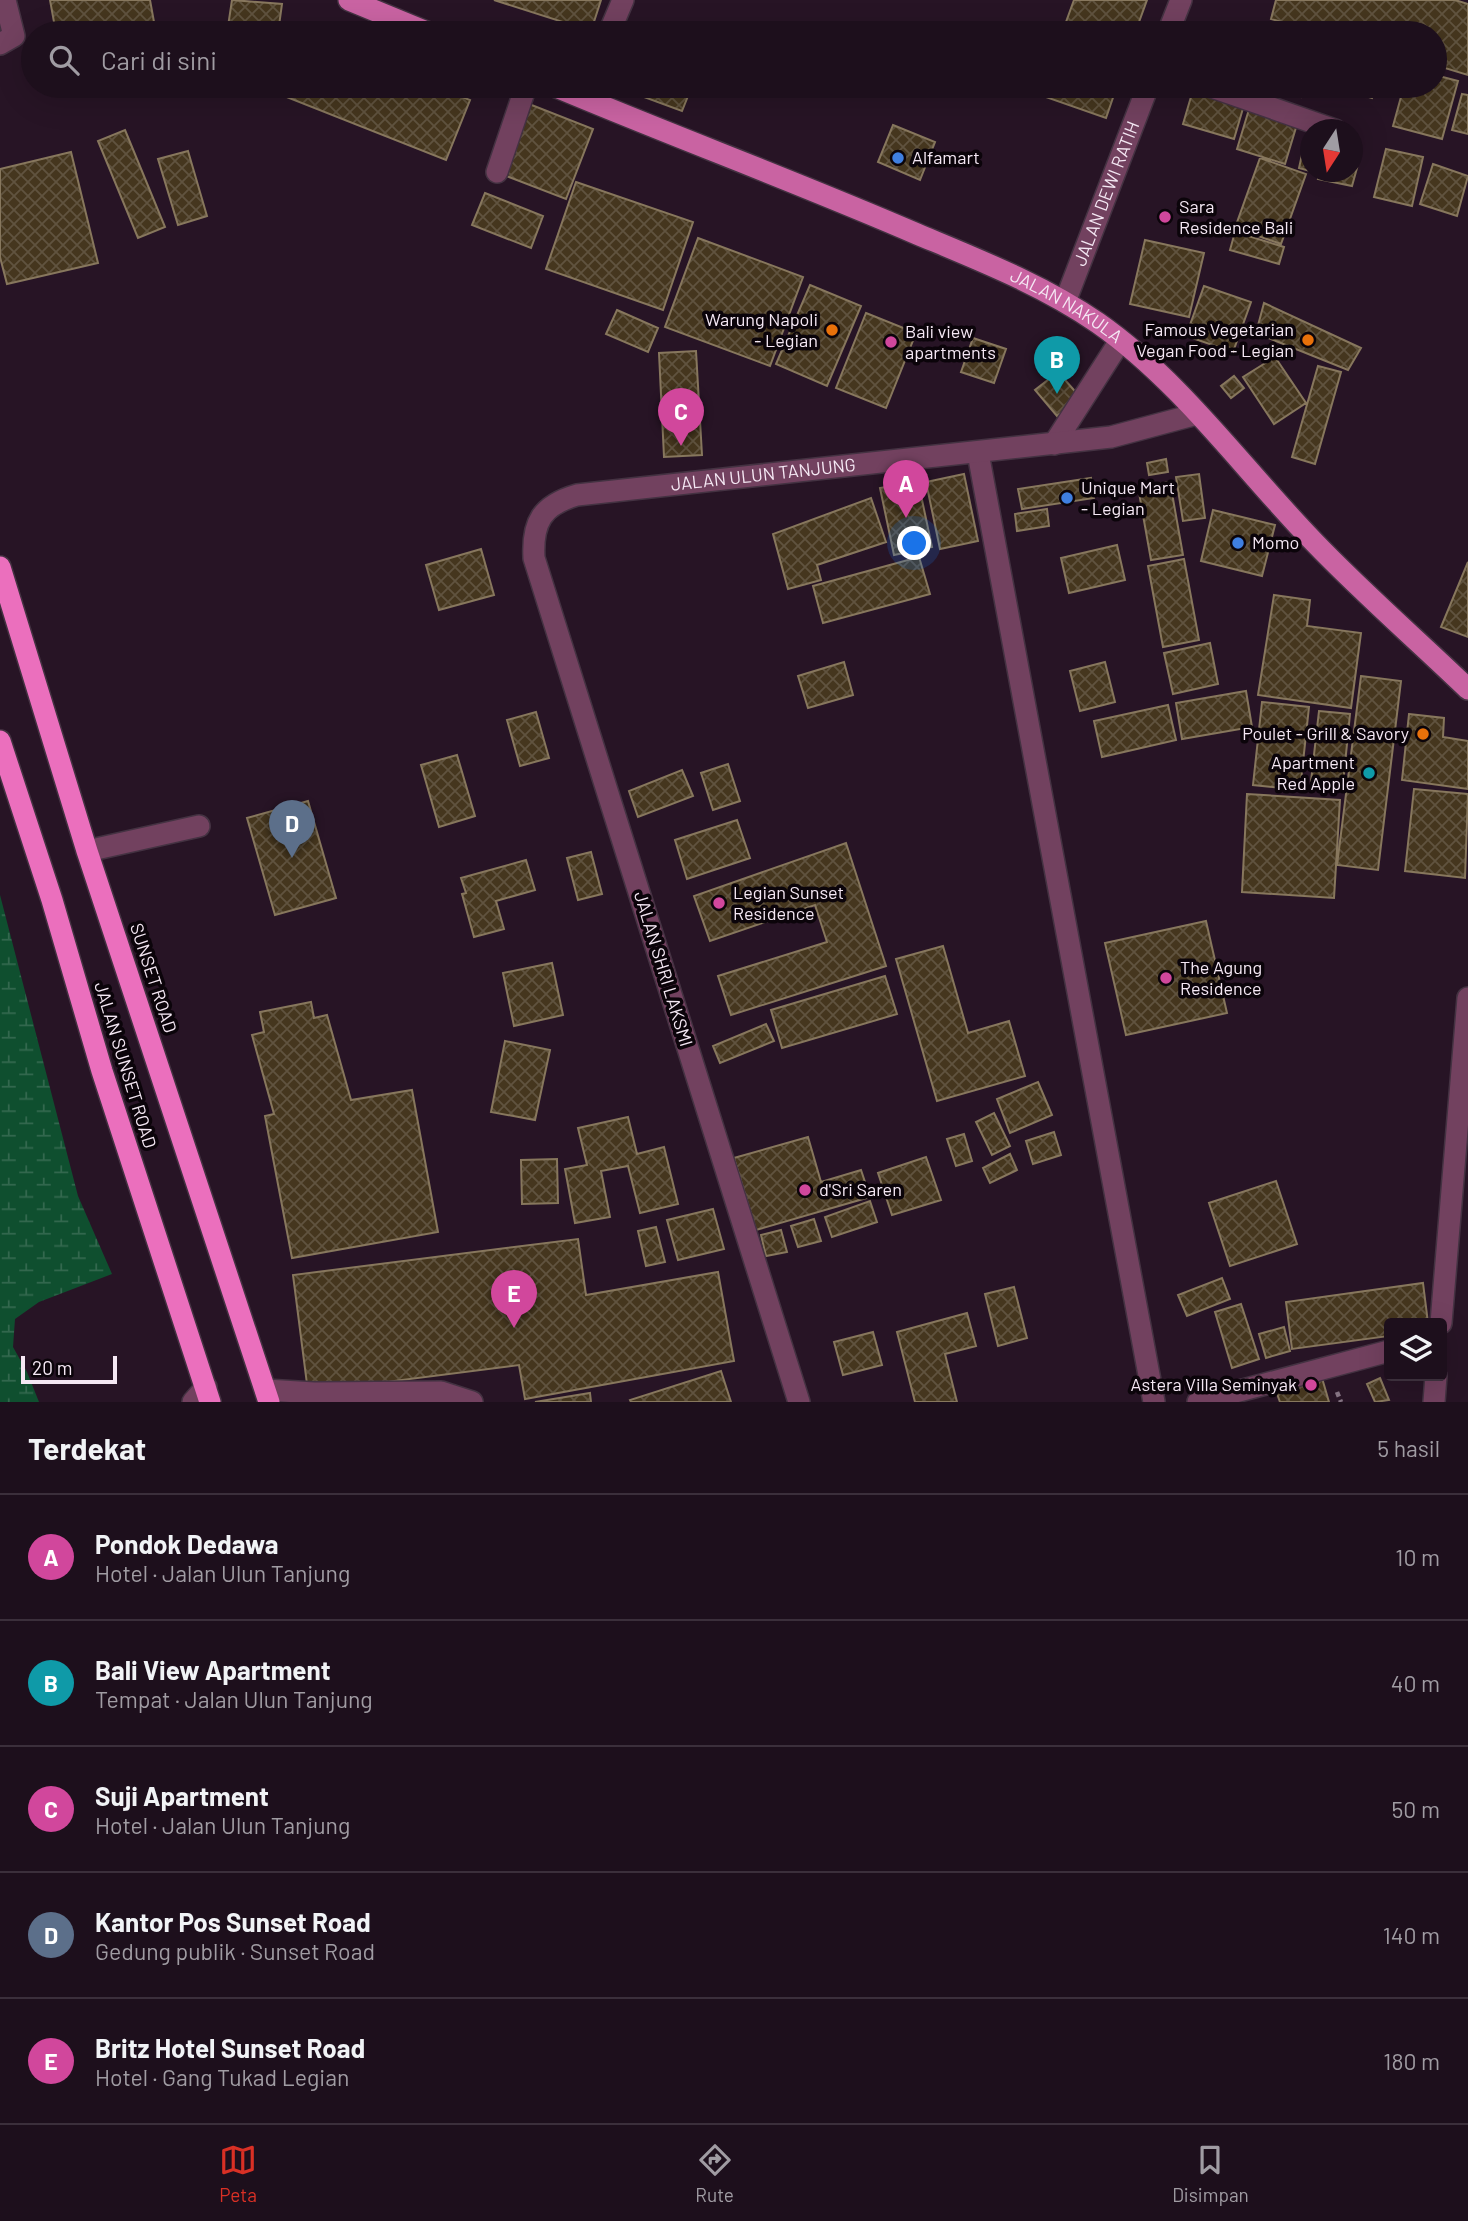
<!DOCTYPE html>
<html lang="id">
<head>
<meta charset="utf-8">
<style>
  :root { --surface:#1d0f1c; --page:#2a1d29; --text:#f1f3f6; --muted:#a09ca3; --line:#3b2f3b; --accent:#d93025 }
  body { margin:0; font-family:Barlow,sans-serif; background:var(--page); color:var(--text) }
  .controls { position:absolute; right:21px; bottom:21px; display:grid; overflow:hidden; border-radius:7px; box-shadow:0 7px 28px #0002 }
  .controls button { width:63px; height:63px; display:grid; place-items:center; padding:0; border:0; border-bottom:2px solid var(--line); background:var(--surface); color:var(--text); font:35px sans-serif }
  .compass { position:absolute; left:1300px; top:119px; width:63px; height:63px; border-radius:50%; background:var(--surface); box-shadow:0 7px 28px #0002; rotate:192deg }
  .scale { position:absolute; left:21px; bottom:18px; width:96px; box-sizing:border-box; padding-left:7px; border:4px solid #f5e8f4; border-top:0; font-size:19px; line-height:24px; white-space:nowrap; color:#f5e8f4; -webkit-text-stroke:5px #0b040a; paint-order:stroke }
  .you { position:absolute; left:915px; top:544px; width:24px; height:24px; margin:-18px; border:5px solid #fff; border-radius:50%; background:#1a73e8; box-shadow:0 0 0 10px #1a73e833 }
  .badge { display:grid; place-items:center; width:46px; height:46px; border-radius:50%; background:var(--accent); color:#fff; font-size:23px; font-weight:700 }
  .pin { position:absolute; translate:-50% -58px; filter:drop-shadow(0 2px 4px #0008) }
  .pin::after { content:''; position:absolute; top:37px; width:24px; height:21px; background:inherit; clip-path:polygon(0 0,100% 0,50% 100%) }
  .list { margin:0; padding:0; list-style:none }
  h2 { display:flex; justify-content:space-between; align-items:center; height:91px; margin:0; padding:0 28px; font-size:30px }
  h2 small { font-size:23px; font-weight:400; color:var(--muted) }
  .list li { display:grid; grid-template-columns:46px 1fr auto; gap:21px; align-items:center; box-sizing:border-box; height:126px; padding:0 28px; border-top:2px solid var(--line) }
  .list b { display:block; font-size:26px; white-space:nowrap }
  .list p { margin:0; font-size:23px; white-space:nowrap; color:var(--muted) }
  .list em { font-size:23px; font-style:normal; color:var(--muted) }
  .icon { flex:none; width:38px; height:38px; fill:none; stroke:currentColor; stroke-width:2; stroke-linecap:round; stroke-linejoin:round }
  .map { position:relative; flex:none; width:1468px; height:1402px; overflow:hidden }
  .search { position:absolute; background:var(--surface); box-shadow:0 7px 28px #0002; left:21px; right:21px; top:21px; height:77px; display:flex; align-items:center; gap:18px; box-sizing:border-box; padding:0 24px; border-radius:38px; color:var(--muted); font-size:26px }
  .sheet { height:721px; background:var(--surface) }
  nav { display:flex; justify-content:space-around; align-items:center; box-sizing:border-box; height:98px; border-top:2px solid var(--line); background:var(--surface); font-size:19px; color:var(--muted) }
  nav a { display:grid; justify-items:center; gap:4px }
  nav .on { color:var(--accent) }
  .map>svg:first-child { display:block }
</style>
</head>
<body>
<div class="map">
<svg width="1468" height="1402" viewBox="0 0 1468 1402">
  <defs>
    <pattern id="wetland-marsh" width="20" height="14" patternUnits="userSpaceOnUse" patternTransform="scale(1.75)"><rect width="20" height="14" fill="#0f4f2f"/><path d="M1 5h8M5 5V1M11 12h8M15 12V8" fill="none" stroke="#33684e"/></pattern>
    <pattern id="building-cross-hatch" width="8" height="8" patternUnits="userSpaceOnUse" patternTransform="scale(1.75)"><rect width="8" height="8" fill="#45361e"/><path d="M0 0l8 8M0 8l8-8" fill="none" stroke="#60533f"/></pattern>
  </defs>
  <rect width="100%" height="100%" fill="#271425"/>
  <path fill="url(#wetland-marsh)" d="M0,895L78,1196L112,1274L39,1302L15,1319L13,1347L27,1372L39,1402H0Z"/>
  <path fill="url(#building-cross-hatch)" stroke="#87775d" stroke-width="2" d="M50,0H150L156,33H56Z
    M232,0L282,4L278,33H227Z
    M494,0H601L591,31Z
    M1074,0H1147L1135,33H1062Z
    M1276,0H1455L1468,4V75L1435,65V33H1322L1271,19Z
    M1435,75L1458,81L1442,139L1393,126L1404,86H1435Z
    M232,86H270V91Z
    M289,86H434L470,100L446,160L284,96Z
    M636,86H692L682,111L633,93Z
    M1044,86H1117L1106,118L1040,95Z
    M1266,86H1304L1301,97Z
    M1331,86H1375L1372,98Z
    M1193,90L1244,105L1234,139L1183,124Z
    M1462,94L1468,95V134L1452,130Z
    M529,104L593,129L566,199L501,174Z
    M1250,106L1298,121L1285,164L1237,149Z
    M893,125L935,142L920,180L878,162Z
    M125,130L165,227L138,238L98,141Z
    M1386,149L1423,157L1412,206L1374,197Z
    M1303,150L1310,152V171L1299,168Z
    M188,151L207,216L178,225L158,159Z
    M71,152L98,263L7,284L0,257V169Z
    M1260,158L1306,174L1281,244L1235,228Z
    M1433,164L1468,176L1457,216L1420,204Z
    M1352,167L1357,168L1352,186L1318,179L1320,172H1352Z
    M576,182L693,222L663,310L546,269Z
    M485,193L543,216L531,248L472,225Z
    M1235,232L1284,247L1279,264L1230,250Z
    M698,238L803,277L770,366L665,327Z
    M1145,240L1204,253L1189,317L1130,304Z
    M810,285L861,306L827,386L776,364Z
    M1204,286L1251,302L1233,352L1186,336Z
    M1264,303L1361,348L1348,370L1256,333Z
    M617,310L658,328L648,352L606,334Z
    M866,313L916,333L886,408L836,388Z
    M973,338L1006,349L994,383L961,372Z
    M696,351L702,455L664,457L659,353Z
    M1275,357L1306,403L1274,424L1243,377Z
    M1318,366L1341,372L1315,464L1292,457Z
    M1058,372L1080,397L1057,416L1035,390Z
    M1234,376L1244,388L1231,398L1221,386Z
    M1166,459L1168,472L1149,475L1147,463Z
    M964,474L978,541L940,549L926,482Z
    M1199,474L1205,518L1183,521L1176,477Z
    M1091,478L1094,498L1022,509L1018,489Z
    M918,481L932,547L894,555L880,488Z
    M1170,482L1183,555L1151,560L1138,487Z
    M871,498L886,542L817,565L821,580L788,589L773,534Z
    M1047,509L1049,526L1017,531L1015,514Z
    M1213,510L1275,525L1262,576L1201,561Z
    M1117,545L1125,580L1069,593L1061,558Z
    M481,549L494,595L439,610L426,565Z
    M919,557L930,594L823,623L813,586Z
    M1184,559L1199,640L1163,647L1148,566Z
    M1468,562V637L1441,627Z
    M1274,595L1310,600L1307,626L1361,633L1351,708L1258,695Z
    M1210,643L1218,684L1173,694L1164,653Z
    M844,662L853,695L808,708L798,676Z
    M1105,662L1115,702L1080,711L1070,671Z
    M1361,676L1401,681L1378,870L1337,865Z
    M1246,691L1252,727L1182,739L1176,703Z
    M1262,702L1309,707L1300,790L1253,785Z
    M1168,705L1176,740L1102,757L1094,721Z
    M1319,711L1350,714L1343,784L1311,781Z
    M536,712L549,758L520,766L507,720Z
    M1409,714L1444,718L1443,737L1468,741V789L1402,780Z
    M457,755L475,816L439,827L421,765Z
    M728,764L740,801L713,810L701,773Z
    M682,770L693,796L638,817L629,791Z
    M1414,789L1468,794L1465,878L1405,871Z
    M1247,794L1340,800L1334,898L1242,892Z
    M308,801L336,898L275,915L247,818Z
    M737,820L750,858L687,879L675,840Z
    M846,843L886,966L731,1015L718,976L827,942L815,905L710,941L694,896Z
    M591,852L602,894L578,900L567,858Z
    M526,860L535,890L496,901L504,929L474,937L462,894L466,893L461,878Z
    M1206,921L1227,1013L1126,1035L1105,943Z
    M943,946L968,1033L1009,1021L1025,1076L937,1101L896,959Z
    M552,963L563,1015L514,1026L503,973Z
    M885,976L897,1014L782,1048L771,1010Z
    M311,1002L314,1018L327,1015L351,1100L412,1090L438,1232L292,1258L265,1116L274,1114L252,1035L264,1032L260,1012Z
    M766,1024L774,1041L720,1063L713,1046Z
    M505,1041L550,1050L535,1120L491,1112Z
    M1038,1082L1052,1115L1010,1133L997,1099Z
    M994,1113L1010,1146L992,1155L976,1122Z
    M628,1117L637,1154L664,1147L678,1204L640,1213L628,1166L601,1171L610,1217L575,1223L565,1169L587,1165L578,1128Z
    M1054,1132L1061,1155L1033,1164L1026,1141Z
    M964,1134L972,1161L956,1166L947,1139Z
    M808,1137L821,1182L861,1170L870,1197L756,1230L734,1158Z
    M1010,1154L1017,1170L990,1183L983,1168Z
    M926,1157L941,1200L892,1215L878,1173Z
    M557,1159L558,1203L522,1204L521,1160Z
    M1276,1181L1297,1244L1230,1266L1209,1203Z
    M870,1201L877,1222L832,1237L825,1217Z
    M713,1209L724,1249L678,1260L667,1220Z
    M814,1219L821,1241L798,1247L791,1226Z
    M656,1227L665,1262L646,1266L638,1231Z
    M781,1230L787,1252L766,1256L761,1235Z
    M578,1239L586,1295L718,1272L734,1361L525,1399L519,1365L308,1392L293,1275Z
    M1222,1278L1230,1299L1187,1316L1178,1295Z
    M1423,1283L1428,1323H1389V1336L1292,1349L1286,1302Z
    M1014,1287L1027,1338L998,1346L985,1294Z
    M1241,1304L1259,1359L1232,1368L1215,1312Z
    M967,1313L976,1346L945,1354L957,1402H915L897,1332Z
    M1284,1327L1290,1351L1266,1358L1259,1334Z
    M873,1332L882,1365L843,1375L834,1342Z
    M721,1371L731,1402H631L630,1400Z
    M1322,1378L1329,1402H1280L1276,1391Z
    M1380,1378L1389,1400L1375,1402L1367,1384Z
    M590,1393L591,1402H535Z"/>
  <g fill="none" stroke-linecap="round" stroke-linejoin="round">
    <defs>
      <g id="minor">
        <path d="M609,33L623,0"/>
        <path d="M1168,33L1181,0"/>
        <path d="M0,44L14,36L5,0"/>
        <path d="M1209,86L1335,130"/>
        <path d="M497,172L526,86"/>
        <path id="s1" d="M1065,302L1148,86"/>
        <path d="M1054,444L1120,341"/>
        <path d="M978,453L1154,1402"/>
        <path d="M87,851L199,826"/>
        <path d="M1441,1323L1468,998"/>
        <path d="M266,1390L314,1393L441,1392L472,1402"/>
        <path d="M193,1402L206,1387"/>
        <path id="s2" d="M799,1402L534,558C532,522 542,505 577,495L1111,437L1197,414"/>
        <path d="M1198,1402L1389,1351"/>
        <path d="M1434,1402L1436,1376"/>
      </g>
      <g id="major">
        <path d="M349,0L429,33"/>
        <path id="s3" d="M554,86C675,137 797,182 917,234C979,260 1043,285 1098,323C1182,382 1243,469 1314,542C1363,593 1417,640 1468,689"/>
      </g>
      <path id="highway" d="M0,567L87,851L269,1402
        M0,741L52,900L102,1071L210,1402"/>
    </defs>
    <use href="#minor" stroke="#443242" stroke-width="24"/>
    <use href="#major" stroke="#443242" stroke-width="24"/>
    <use href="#highway" stroke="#443242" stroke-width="24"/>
    <path stroke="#847382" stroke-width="4.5" stroke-dasharray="5 3.5" stroke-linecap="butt" d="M1337,1392L1341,1402"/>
    <use href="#minor" stroke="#72415f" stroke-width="21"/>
    <use href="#major" stroke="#c963a2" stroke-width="21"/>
    <use href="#highway" stroke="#eb6fbd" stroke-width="21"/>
  </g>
  <g fill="#3f7fe0" stroke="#0b040a" stroke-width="2.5">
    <circle cx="898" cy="158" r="7"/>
    <circle cx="1067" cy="498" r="7"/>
    <circle cx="1238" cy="543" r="7"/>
  </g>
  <g fill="#d1479c" stroke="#0b040a" stroke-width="2.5">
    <circle cx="1165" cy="217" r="7"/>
    <circle cx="891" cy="342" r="7"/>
    <circle cx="719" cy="903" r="7"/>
    <circle cx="1166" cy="978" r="7"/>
    <circle cx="805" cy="1190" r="7"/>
    <circle cx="1311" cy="1385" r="7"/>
  </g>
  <g fill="#e8710a" stroke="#0b040a" stroke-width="2.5">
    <circle cx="832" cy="330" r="7"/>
    <circle cx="1308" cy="340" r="7"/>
    <circle cx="1423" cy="734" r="7"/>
  </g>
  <circle fill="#0f9aa8" stroke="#0b040a" stroke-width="2.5" cx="1369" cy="773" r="7"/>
  <g text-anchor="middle" stroke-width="7" stroke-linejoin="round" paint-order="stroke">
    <g font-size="18" fill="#f5e8f4" stroke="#0b040a" text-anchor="start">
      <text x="912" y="164">Alfamart</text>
      <text x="1179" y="213">Sara<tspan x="1179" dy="21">Residence Bali</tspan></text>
      <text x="818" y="326" text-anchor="end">Warung Napoli<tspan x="818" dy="21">- Legian</tspan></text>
      <text x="1294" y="336" text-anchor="end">Famous Vegetarian<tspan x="1294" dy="21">Vegan Food - Legian</tspan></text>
      <text x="905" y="338">Bali view<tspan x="905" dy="21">apartments</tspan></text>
      <text x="1081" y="494">Unique Mart<tspan x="1081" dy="21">- Legian</tspan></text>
      <text x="1252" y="549">Momo</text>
      <text x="1409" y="740" text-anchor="end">Poulet - Grill &amp; Savory</text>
      <text x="1355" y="769" text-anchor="end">Apartment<tspan x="1355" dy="21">Red Apple</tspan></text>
      <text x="733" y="899">Legian Sunset<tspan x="733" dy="21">Residence</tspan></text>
      <text x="1180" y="974">The Agung<tspan x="1180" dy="21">Residence</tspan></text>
      <text x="819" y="1196">d'Sri Saren</text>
      <text x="1297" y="1391" text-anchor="end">Astera Villa Seminyak</text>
    </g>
    <g font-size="18" fill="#f5e8f4" stroke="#0b040a">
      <text dy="6" stroke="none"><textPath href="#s1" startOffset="116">JALAN DEWI RATIH</textPath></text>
      <text dy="6" stroke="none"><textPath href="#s3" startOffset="558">JALAN NAKULA</textPath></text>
      <text dy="6" stroke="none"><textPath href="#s2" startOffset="1157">JALAN ULUN TANJUNG</textPath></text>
      <text transform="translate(663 969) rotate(73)" y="6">JALAN SHRI LAKSMI</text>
      <text transform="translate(153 978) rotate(72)" y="6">SUNSET ROAD</text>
      <text transform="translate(125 1065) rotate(73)" y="6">JALAN SUNSET ROAD</text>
    </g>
  </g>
</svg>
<div class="controls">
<button><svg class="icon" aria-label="layers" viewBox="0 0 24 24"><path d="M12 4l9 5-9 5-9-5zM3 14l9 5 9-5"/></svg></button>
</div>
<svg class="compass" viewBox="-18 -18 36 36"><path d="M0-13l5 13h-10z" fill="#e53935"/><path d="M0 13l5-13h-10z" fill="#a09ca3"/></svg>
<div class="scale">20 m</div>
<div class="you"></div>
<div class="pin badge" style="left:906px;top:518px;background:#d1479c">A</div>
<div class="pin badge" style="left:1057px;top:394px;background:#0f9aa8">B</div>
<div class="pin badge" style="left:681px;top:446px;background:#d1479c">C</div>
<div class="pin badge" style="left:292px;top:858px;background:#5c6f8a">D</div>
<div class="pin badge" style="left:514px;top:1328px;background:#d1479c">E</div>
<div class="search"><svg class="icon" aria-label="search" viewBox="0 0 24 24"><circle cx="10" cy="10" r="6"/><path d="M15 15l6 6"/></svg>Cari di sini</div>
</div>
<section class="sheet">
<h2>Terdekat<small>5 hasil</small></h2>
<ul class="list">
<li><span class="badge" style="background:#d1479c">A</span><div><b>Pondok Dedawa</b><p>Hotel · Jalan Ulun Tanjung</p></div><em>10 m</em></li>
<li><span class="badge" style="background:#0f9aa8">B</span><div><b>Bali View Apartment</b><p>Tempat · Jalan Ulun Tanjung</p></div><em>40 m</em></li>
<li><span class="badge" style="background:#d1479c">C</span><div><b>Suji Apartment</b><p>Hotel · Jalan Ulun Tanjung</p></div><em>50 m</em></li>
<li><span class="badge" style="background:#5c6f8a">D</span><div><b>Kantor Pos Sunset Road</b><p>Gedung publik · Sunset Road</p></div><em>140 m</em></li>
<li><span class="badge" style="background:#d1479c">E</span><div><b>Britz Hotel Sunset Road</b><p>Hotel · Gang Tukad Legian</p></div><em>180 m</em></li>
</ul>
</section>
<nav>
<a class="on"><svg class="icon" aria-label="map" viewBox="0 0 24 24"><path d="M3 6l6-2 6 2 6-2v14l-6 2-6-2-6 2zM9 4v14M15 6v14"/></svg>Peta</a>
<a><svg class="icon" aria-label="directions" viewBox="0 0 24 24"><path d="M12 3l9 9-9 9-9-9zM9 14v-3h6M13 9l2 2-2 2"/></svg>Rute</a>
<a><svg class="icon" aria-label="saved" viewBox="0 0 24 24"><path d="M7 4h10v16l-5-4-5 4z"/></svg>Disimpan</a>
</nav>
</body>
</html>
